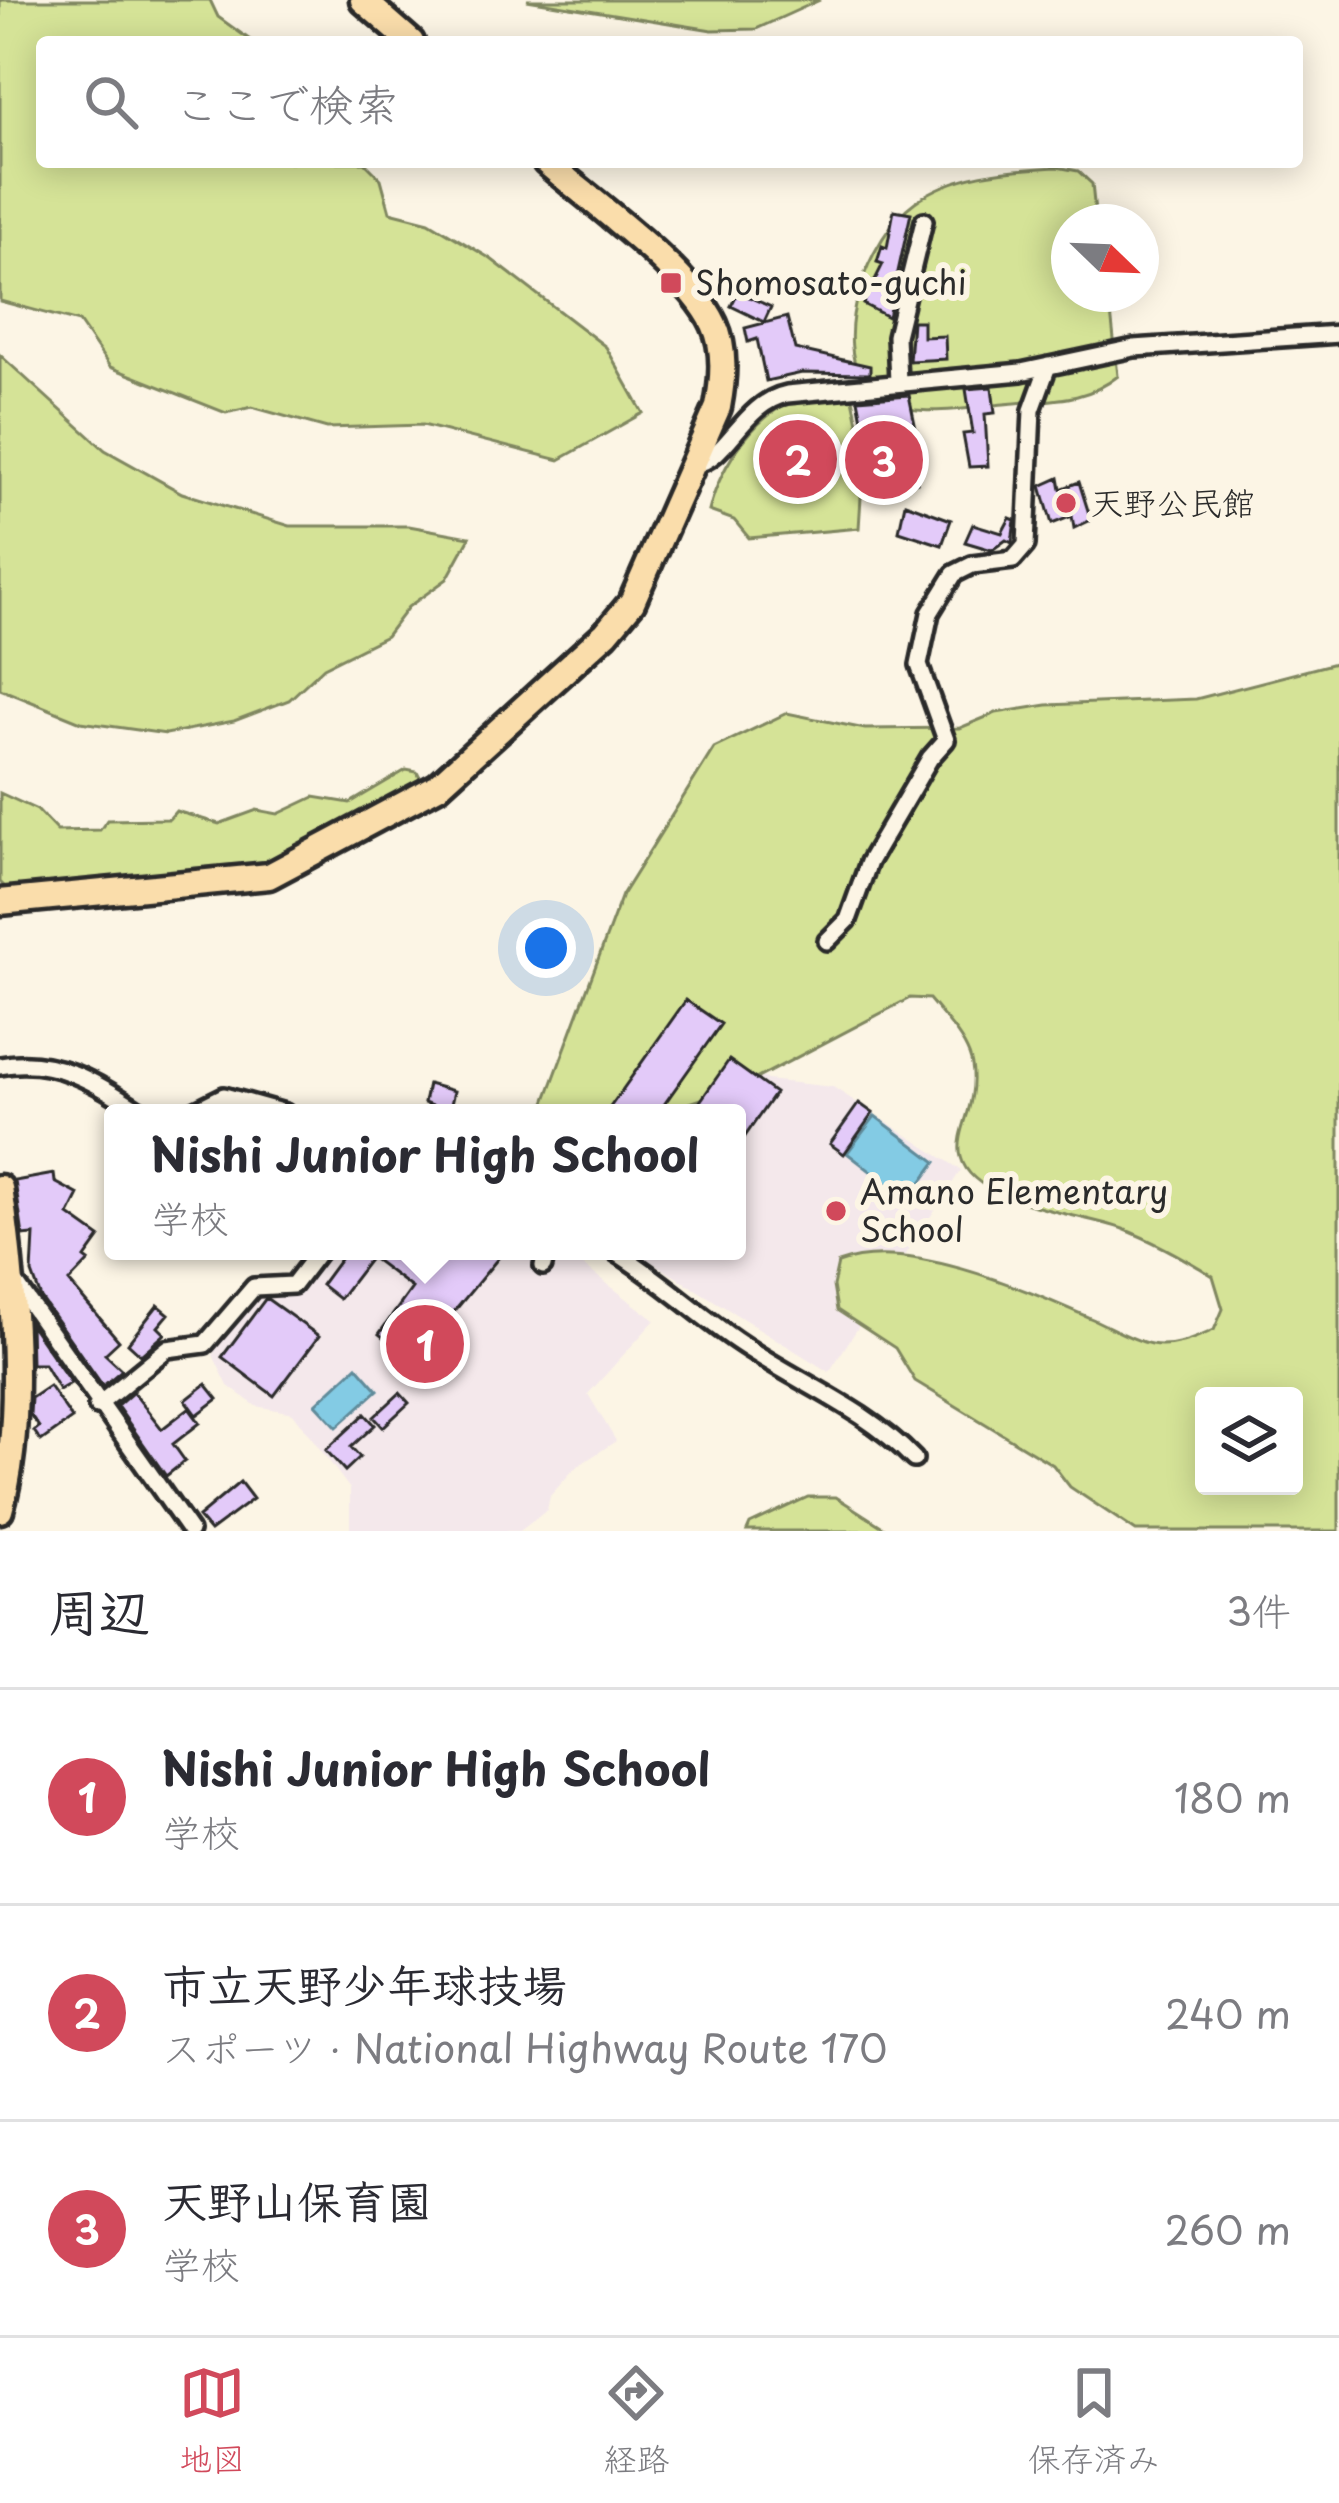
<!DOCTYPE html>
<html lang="ja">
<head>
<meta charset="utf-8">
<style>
  :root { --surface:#fff; --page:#f2f2f3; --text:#2b2b33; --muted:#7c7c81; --line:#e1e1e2; --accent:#d1495b }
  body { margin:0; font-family:"Playpen Sans","Klee One",sans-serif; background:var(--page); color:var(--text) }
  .controls { position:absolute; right:36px; bottom:36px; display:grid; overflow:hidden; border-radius:12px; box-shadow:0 6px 30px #0003 }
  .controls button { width:108px; height:108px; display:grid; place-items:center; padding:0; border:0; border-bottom:3px solid var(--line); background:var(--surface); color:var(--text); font:60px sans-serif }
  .compass { position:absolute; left:1051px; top:204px; width:108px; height:108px; border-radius:50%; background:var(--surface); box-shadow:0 6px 30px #0003; rotate:113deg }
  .you { position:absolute; left:546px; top:948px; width:42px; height:42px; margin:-30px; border:9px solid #fff; border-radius:50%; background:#1a73e8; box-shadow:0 0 0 18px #1a73e833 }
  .badge { display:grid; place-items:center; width:78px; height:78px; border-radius:50%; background:var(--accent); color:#fff; font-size:39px; font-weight:700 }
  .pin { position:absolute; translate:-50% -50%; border:6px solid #fff; box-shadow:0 3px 12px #0006 }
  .popup { position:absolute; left:104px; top:1104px; width:642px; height:156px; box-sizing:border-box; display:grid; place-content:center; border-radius:12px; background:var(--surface); filter:drop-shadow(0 3px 9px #0005); font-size:39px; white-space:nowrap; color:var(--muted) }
  .popup b { font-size:45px; color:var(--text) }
  .popup::after { content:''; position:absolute; left:50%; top:100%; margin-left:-24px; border:24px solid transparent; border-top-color:var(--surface) }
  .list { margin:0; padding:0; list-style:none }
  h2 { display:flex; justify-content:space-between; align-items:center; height:156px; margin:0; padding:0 48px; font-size:51px }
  h2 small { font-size:39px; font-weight:400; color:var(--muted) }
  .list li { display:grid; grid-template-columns:78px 1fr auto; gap:36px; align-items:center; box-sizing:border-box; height:216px; padding:0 48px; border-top:3px solid var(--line) }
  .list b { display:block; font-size:45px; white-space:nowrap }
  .list p { margin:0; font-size:39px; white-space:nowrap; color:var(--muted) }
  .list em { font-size:39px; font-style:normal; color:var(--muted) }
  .icon { flex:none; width:66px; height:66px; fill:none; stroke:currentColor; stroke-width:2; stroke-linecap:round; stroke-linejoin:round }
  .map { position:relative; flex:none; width:1339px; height:1531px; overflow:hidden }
  .search { position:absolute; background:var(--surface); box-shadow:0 6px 30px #0003; left:36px; right:36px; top:36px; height:132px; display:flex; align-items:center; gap:30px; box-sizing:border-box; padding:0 42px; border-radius:12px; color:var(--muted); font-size:45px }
  .sheet { height:804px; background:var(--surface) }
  nav { display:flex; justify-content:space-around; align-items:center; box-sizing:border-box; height:168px; border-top:3px solid var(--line); background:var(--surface); font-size:33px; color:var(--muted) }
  nav a { display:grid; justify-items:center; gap:6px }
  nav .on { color:var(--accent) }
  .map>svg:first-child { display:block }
</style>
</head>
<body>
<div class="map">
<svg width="1339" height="1531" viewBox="0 0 1339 1531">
  <rect width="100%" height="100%" fill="#fcf5e5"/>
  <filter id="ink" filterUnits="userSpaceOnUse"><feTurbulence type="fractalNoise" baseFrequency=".00833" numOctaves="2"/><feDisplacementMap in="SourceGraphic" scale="24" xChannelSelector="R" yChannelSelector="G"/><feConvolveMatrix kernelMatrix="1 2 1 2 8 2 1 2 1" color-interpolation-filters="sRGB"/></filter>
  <g filter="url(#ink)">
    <path fill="#f4e8eb" d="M671,1018L767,1080L833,1087L961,1170L829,1372L634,1251H737V1113H604Z
      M324,1251H564L655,1320L588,1394L616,1441L575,1468L550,1496L547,1510L520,1531H350V1489L293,1413L256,1406L228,1386L213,1355L220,1333L257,1293H298Z"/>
    <path fill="#d5e397" stroke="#808761" stroke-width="3" fill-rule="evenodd" d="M0,0H210L218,17L253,42H42V162H364L381,179L390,212L429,222L491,259L606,347L643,413L559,460L423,425L327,428L252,407L226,413L110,367L79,322L0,301Z
      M527,0H820L756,29L712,30Z
      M1057,167L1078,171L1092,184L1096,222H1069V294H1109L1118,376C1083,404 1047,399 1004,404C966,408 901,423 870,390C825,344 870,234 915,202C957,172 1007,170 1057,167Z
      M0,355L105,450L182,493L290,526H409L470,537L447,579L408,607L386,636L324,667L289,700L234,721L166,734L81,722L0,689Z
      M852,394L864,451L859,528L749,538L734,520L709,511C720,466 756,410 804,397C818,393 837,395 852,394Z
      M1339,662V1531H1136L1070,1487L1053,1465L915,1381L895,1348L837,1310L833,1286L838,1263C906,1236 1026,1290 1090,1318C1109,1326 1131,1340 1151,1344C1173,1348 1194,1339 1214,1330L1223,1309L1213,1276C1184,1258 1154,1241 1123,1229C1081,1213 973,1205 961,1157C957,1144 964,1125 968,1112C984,1056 962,1039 929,999L910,998L748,1083L661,1113H541L622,895L714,748L787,713L865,729L960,728L996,713L1047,705L1196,699ZM1204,1396H1294V1486H1204Z
      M406,770L417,772L423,784L272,865L7,889L0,882V793L37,810L57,831L100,830L107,820L169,819L176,811L219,824L257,810L278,814L314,797L350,803Z
      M808,1497H836L889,1531H747L750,1524Z"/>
    <path fill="#83cbe4" stroke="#608b9a" stroke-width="3" d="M875,1116L936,1162L908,1200L847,1153Z
      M357,1366L378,1390L337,1427L316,1404Z"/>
    <path fill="#e3caf9" stroke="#2b2b2b" stroke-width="3" d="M894,210L911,213L888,317L863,304L883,264L877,262L882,246L887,248Z
      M738,292L771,307L764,322L731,306Z
      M787,317L795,349L870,366V374L802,373L766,381L757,339L748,342L745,328Z
      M912,321H923V337L945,336L946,359L909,361Z
      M992,387L995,413L985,414L988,466L969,467L963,434L973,433L966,389Z
      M909,395L917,434L908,436L917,482L876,491L858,399Z
      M1059,478L1061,489L1079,482L1091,520L1074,528L1072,516L1052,524L1041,486Z
      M905,503L951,520L942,545L899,531Z
      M1010,518L1015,520L1012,543L1006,540L992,550L965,542L973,524L1002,533Z
      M686,1000L721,1024L658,1113H606Z
      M729,1060L775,1093L737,1148V1113H692Z
      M428,1084L454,1091L449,1113L424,1103Z
      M859,1103L873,1113L844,1154L830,1144Z
      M54,1174L55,1182L79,1195L69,1215L100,1237L85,1258L89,1261L69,1282L119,1341L105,1354L122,1370L103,1386L41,1298L32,1273L34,1235L23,1236L15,1181Z
      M346,1251H504L421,1352L405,1340L398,1349L379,1334L412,1288L371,1257L339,1299L321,1285Z
      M266,1298L319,1336L274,1396L222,1357Z
      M158,1305L169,1314L158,1327L165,1334L141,1355L128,1343Z
      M30,1324L71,1383L59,1390L44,1364H31Z
      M206,1384L218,1399L197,1415L186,1400Z
      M49,1386L72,1419L41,1441L34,1431L39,1427L30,1414L31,1398Z
      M133,1392L162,1429L189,1408L200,1423L173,1444L185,1461L166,1476L117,1406Z
      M400,1393L409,1403L383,1427L374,1417Z
      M365,1414L375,1425L351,1447L360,1457L345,1471L326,1450Z
      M240,1482L253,1499L210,1531L198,1517Z"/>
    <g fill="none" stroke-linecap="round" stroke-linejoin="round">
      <defs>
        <path id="minor" d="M898,382L896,336L924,221
          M695,464C727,460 743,403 787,394L1021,372L1134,348L1339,334
          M827,941L848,920L869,862L930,758L946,740L919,665L930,613L954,574L972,565L1013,560L1026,545L1032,410L1048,366
          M0,1066C55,1055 98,1084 143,1113
          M190,1113L224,1096L285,1113
          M614,1251C655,1276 688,1306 727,1334C788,1379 861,1404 914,1459
          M543,1266L546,1251
          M12,1278L190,1531
          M97,1406L167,1349L205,1344L254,1287L293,1285L319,1251"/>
        <path id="highway" d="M363,0L411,42
          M0,902L269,876L438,786L606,633L632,602L718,407C723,380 726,350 714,324C690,272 592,202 546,162
          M0,1188C13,1278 26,1422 0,1510"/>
      </defs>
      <use href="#minor" stroke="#2b2b2b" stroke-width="24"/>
      <use href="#highway" stroke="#2b2b2b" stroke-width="33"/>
      <use href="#minor" stroke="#fcf5e5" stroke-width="15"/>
      <use href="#highway" stroke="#faddab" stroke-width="24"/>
    </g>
  </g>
  <g fill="#d1495b" stroke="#fcf5e5" stroke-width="4.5">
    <rect x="659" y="271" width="24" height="24" rx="6"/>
    <circle cx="1066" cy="503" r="12"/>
    <circle cx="836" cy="1211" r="12"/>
  </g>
  <g text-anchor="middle" stroke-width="12" stroke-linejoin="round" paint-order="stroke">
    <g font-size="33" fill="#2b2b2b" stroke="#fcf5e5" text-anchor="start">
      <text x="695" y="295">Shomosato-guchi</text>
      <text x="1090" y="515">天野公民館</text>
      <text x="860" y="1204">Amano Elementary<tspan x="860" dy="38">School</tspan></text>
    </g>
  </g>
</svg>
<div class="controls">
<button><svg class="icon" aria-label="layers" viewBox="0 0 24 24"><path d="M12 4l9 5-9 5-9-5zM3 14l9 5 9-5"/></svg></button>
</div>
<svg class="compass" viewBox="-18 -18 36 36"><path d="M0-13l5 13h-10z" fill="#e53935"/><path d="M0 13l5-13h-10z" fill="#7c7c81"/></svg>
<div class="you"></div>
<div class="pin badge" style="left:425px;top:1344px">1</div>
<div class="popup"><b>Nishi Junior High School</b>学校</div>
<div class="pin badge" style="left:798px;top:459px">2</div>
<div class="pin badge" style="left:884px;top:460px">3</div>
<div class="search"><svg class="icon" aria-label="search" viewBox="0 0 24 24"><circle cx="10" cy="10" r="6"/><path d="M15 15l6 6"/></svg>ここで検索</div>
</div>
<section class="sheet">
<h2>周辺<small>3件</small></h2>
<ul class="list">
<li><span class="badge">1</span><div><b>Nishi Junior High School</b><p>学校</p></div><em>180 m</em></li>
<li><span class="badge">2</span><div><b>市立天野少年球技場</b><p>スポーツ · National Highway Route 170</p></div><em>240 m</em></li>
<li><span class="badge">3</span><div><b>天野山保育園</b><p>学校</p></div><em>260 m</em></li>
</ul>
</section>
<nav>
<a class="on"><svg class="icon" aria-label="map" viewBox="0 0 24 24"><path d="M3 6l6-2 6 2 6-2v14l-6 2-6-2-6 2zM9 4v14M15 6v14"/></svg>地図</a>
<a><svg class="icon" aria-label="directions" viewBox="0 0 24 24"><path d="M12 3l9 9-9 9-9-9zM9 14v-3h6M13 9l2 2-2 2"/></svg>経路</a>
<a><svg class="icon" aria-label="saved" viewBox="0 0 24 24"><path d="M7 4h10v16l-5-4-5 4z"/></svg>保存済み</a>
</nav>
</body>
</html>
